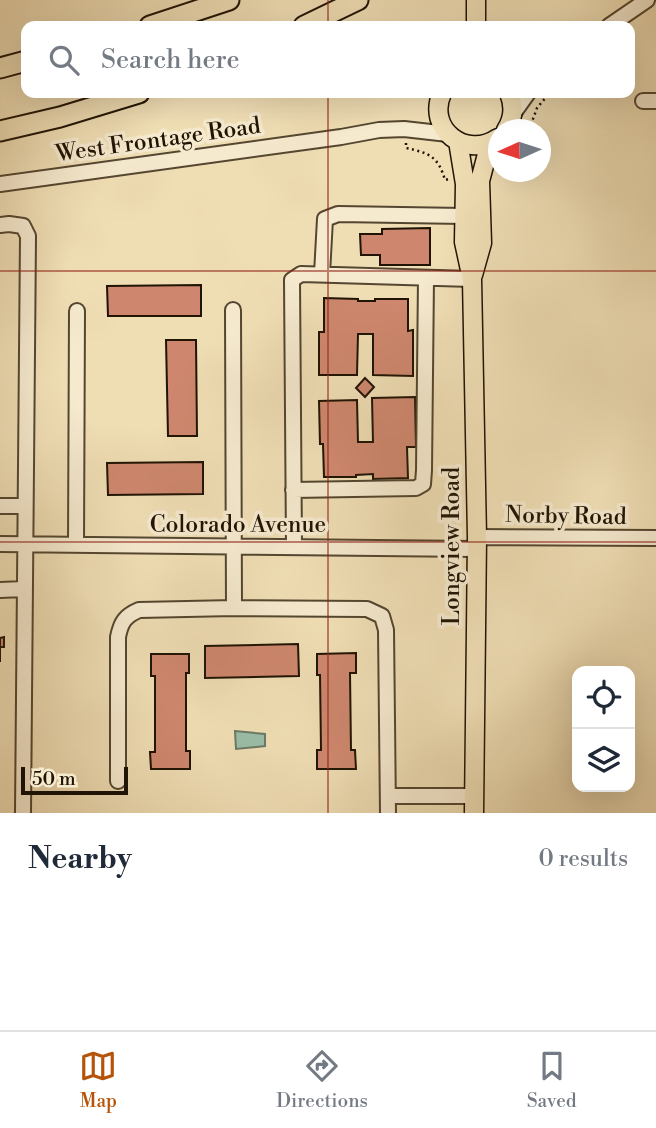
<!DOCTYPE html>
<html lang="en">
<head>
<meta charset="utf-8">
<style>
  :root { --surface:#fff; --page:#f6f6f7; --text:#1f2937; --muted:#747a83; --line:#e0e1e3; --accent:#b45309 }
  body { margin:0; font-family:"Libre Bodoni",serif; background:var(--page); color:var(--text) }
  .controls { position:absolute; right:21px; bottom:21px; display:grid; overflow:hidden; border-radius:14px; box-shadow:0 7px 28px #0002 }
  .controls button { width:63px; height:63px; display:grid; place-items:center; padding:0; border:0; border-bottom:2px solid var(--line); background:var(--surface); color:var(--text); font:35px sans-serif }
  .compass { position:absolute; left:488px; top:119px; width:63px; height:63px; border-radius:50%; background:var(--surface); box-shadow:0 7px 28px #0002; rotate:267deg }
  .scale { position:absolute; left:21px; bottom:18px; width:107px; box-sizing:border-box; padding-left:7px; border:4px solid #201404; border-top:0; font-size:19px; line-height:24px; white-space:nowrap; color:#201404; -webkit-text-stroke:5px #f5e9ce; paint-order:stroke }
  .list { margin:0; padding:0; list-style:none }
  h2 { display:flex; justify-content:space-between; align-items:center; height:91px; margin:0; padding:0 28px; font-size:30px }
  h2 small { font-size:23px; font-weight:400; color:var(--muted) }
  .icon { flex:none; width:38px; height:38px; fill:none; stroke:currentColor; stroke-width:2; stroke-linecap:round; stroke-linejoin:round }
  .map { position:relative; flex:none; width:656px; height:813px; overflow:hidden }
  .search { position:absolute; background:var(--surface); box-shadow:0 7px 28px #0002; left:21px; right:21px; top:21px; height:77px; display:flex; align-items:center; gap:18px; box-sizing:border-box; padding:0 24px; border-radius:14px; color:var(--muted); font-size:26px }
  .sheet { height:217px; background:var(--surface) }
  nav { display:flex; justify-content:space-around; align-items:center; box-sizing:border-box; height:98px; border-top:2px solid var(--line); background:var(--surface); font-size:19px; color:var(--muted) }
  nav a { display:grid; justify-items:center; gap:4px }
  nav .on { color:var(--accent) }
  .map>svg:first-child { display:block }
</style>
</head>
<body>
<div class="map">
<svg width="656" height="813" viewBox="0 0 656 813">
  <rect width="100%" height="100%" fill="#efddb4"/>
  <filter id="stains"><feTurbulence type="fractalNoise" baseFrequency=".00286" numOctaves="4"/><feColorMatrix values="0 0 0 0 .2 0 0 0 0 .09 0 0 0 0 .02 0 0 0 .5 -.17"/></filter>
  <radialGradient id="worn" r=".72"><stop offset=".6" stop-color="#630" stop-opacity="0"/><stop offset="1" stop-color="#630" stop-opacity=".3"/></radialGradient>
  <path fill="#9bbda7" stroke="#6a7966" stroke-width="2" d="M235,731L265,734V746L236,749Z"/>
  <path fill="#ce876e" stroke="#201404" stroke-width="2" d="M430,228V265H380V255H361L360,234H382V229Z
    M201,285V316H108L107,286Z
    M324,298L358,299V301H375V299H408V331L413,330V376L373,375V334H358L357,375H319V332H324Z
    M166,340H196L197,436H168Z
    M365,378L374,387L365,397L356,388Z
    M415,397L416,447H407L408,478L373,479V474L356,475V477H324L323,444H320L319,401L357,400L358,442H373L372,398Z
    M203,462V494L108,495L107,463Z
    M4,637V647H0V662V638Z
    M298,644L299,676L205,678V646Z
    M356,653V673H350L351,750H355L356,769H317V750H321L320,675H317V654Z
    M151,654H189V673H186V751H190V769H151L150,752H155V676H151Z"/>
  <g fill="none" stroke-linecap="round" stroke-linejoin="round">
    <defs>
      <path id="minor" d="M609,26L647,0
        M643,101H656
        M513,114L528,93
        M0,184L341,137L379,130L404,129L448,134
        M0,225L9,224L23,226L28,236L23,813
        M322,274L325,219L338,214L464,216
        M233,310L234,608
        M293,490L416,488L423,484L424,470L426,278
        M0,506H24
        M477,537L656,538
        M0,544L476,549
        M76,545L77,311
        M294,546L292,280L301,274L472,279
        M0,590L24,589
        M118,781V637C121,622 125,616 139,610L234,608L367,609L382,616L386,630L388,813
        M388,796H474"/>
      <path id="major" d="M476,0V26
        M442,93C426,129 466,160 498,138
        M506,130C514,118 514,105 509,93
        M458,141L465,184L464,242L472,279L477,537L474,813
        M473,275L482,243L480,181L486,158L492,142"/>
      <path id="highway" d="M150,26L229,0
        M304,26L358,0
        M0,68L26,61
        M0,131L60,117L139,93"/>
    </defs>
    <use href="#minor" stroke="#544630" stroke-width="18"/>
    <use href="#major" stroke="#201404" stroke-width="21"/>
    <use href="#highway" stroke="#201404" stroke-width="23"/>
    <path stroke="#201404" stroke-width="2.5" stroke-dasharray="2 3.5" stroke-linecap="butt" d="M529,130L537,108L547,96L544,93
      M406,143V148C429,153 438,156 445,180L449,179"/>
    <use href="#minor" stroke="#f5e9ce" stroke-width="14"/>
    <use href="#major" stroke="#efddb4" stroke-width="18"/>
    <use href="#highway" stroke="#efddb4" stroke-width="19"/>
  </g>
  <path fill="none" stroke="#8f2418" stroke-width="2" stroke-opacity="0.55" d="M328,0V26M328,93V813M0,271H656M0,542H656"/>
  <g text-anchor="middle" stroke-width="7" stroke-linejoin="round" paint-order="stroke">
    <g font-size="23" fill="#201404" stroke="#f5e9ce">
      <text transform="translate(158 139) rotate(-8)" y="8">West Frontage Road</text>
      <text transform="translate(566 515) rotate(1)" y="8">Norby Road</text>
      <text x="238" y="532">Colorado Avenue</text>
      <text transform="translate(451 546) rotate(-90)" y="8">Longview Road</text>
    </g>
  </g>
  <rect width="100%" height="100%" filter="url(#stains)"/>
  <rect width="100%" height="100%" fill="url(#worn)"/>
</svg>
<div class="controls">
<button><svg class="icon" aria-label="locate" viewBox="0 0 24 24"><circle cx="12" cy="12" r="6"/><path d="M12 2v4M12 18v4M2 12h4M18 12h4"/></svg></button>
<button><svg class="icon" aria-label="layers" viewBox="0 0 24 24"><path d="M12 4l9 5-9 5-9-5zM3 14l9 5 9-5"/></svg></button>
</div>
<svg class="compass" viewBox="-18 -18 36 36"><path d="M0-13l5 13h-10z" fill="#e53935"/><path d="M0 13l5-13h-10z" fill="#747a83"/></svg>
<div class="scale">50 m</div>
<div class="search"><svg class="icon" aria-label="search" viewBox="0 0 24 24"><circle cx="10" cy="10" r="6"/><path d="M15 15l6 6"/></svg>Search here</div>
</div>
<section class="sheet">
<h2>Nearby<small>0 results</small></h2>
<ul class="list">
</ul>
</section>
<nav>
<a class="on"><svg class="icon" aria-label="map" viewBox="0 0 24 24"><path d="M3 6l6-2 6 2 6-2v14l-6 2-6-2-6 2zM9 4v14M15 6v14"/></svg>Map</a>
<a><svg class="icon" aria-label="directions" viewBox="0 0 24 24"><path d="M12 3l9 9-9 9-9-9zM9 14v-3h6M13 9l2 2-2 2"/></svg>Directions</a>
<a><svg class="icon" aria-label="saved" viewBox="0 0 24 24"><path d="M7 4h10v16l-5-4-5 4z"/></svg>Saved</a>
</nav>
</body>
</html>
